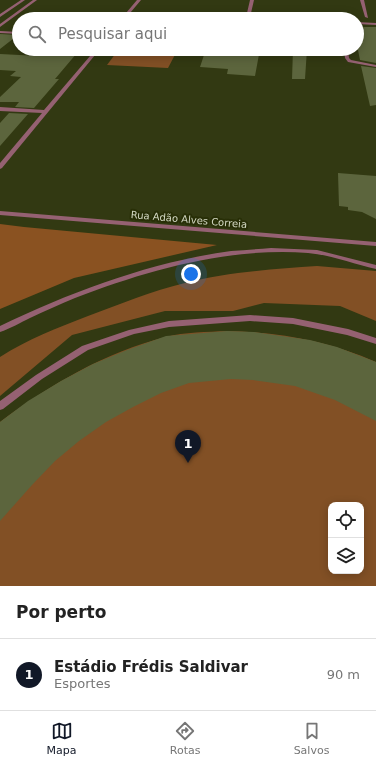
<!DOCTYPE html>
<html lang="pt">
<head>
<meta charset="utf-8">
<style>
  :root { --surface:#fff; --page:#f2f2f2; --text:#222; --muted:#767676; --line:#e0e0e0; --accent:#111827 }
  body { margin:0; font-family:"DejaVu Sans",sans-serif; background:var(--page); color:var(--text) }
  .controls { position:absolute; right:12px; bottom:12px; display:grid; overflow:hidden; border-radius:8px; box-shadow:0 2px 10px #0003 }
  .controls button { width:36px; height:36px; display:grid; place-items:center; padding:0; border:0; border-bottom:1px solid var(--line); background:var(--surface); color:var(--text); font:20px sans-serif }
  .you { position:absolute; left:191px; top:274px; width:14px; height:14px; margin:-10px; border:3px solid #fff; border-radius:50%; background:#1a73e8; box-shadow:0 0 0 6px #1a73e833 }
  .badge { display:grid; place-items:center; width:26px; height:26px; border-radius:50%; background:var(--accent); color:#fff; font-size:13px; font-weight:700 }
  .pin { position:absolute; translate:-50% -33px; filter:drop-shadow(0 1px 2px #0008) }
  .pin::after { content:''; position:absolute; top:21px; width:14px; height:12px; background:inherit; clip-path:polygon(0 0,100% 0,50% 100%) }
  .list { margin:0; padding:0; list-style:none }
  h2 { display:flex; justify-content:space-between; align-items:center; height:52px; margin:0; padding:0 16px; font-size:17px }
  h2 small { font-size:13px; font-weight:400; color:var(--muted) }
  .list li { display:grid; grid-template-columns:26px 1fr auto; gap:12px; align-items:center; box-sizing:border-box; height:72px; padding:0 16px; border-top:1px solid var(--line) }
  .list b { display:block; font-size:15px; white-space:nowrap }
  .list p { margin:0; font-size:13px; white-space:nowrap; color:var(--muted) }
  .list em { font-size:13px; font-style:normal; color:var(--muted) }
  .icon { flex:none; width:22px; height:22px; fill:none; stroke:currentColor; stroke-width:2; stroke-linecap:round; stroke-linejoin:round }
  .map { position:relative; flex:none; width:376px; height:586px; overflow:hidden }
  .search { position:absolute; background:var(--surface); box-shadow:0 2px 10px #0003; left:12px; right:12px; top:12px; height:44px; display:flex; align-items:center; gap:10px; box-sizing:border-box; padding:0 14px; border-radius:22px; color:var(--muted); font-size:15px }
  .sheet { height:124px; background:var(--surface) }
  nav { display:flex; justify-content:space-around; align-items:center; box-sizing:border-box; height:56px; border-top:1px solid var(--line); background:var(--surface); font-size:11px; color:var(--muted) }
  nav a { display:grid; justify-items:center; gap:2px }
  nav .on { color:var(--accent) }
  .map>svg:first-child { display:block }
</style>
</head>
<body>
<div class="map">
<svg width="376" height="586" viewBox="0 0 376 586">
  <rect width="100%" height="100%" fill="#323912"/>
  <path fill="#825025" fill-rule="evenodd" d="M119,49H178L168,68L107,65Z
    M317,266L376,271V321L340,306L264,303L233,311H165L72,335L0,396V357C28,339 57,328 88,316C120,304 152,291 185,283C227,272 274,269 317,266Z
    M227,331C278,332 328,341 376,362V586H0V422C50,385 105,352 166,337C185,332 207,332 227,331ZM331,505H361V571H331Z"/>
  <path fill="#8a5221" d="M0,224L24,227L217,245L74,278L0,309Z"/>
  <path fill="#5c653d" d="M357,27H376V63L360,60L357,45Z
    M0,34L18,35L0,49Z
    M206,49H260L255,76L227,74L228,69L200,67Z
    M293,49H307L305,79H292Z
    M44,52L77,53L55,79H59L34,108L15,107L19,102H0V97L21,77L10,76L16,71L0,70V54L39,56Z
    M361,66L376,68V105L370,106Z
    M9,113L28,114L0,146V123Z
    M338,173L376,176V219L362,212L348,210V207L339,206Z
    M227,331L254,332L310,340L337,347L376,362V421L335,400L295,386L253,380L231,379L189,383L161,393L133,407L106,422L79,441L55,461L32,485L0,521V422L28,401L61,381L93,364L127,350L166,336Z"/>
  <g fill="none" stroke-linecap="round" stroke-linejoin="round">
    <path fill="#956172" fill-rule="evenodd" d="M344,49H348L349,58L351,60L376,65V67L348,62L345,58Z
      M271,248L317,250L376,265V269C354,264 331,255 308,253C229,247 148,270 75,298C60,304 45,311 30,318C21,322 10,329 0,332V326C73,291 151,262 231,251C244,250 258,249 271,248Z
      M250,315L293,318L348,329L376,338V344L347,335L293,324L250,321L169,327L134,334L88,350L42,379L3,409L0,410V401L36,375L82,346L129,330L169,321Z"/>
    <path fill="#956172" fill-rule="evenodd" d="M21,0H25L0,17V14Z
      M33,0H37L0,27V24Z
      M137,0H141L125,19H121Z
      M250,0H254L251,13L249,14L247,13Z
      M360,0H364L368,18L365,17Z
      M357,22L376,23V25L357,24Z
      M0,31L19,32V34L0,33Z
      M96,49H100L2,168L0,169V163L42,113L0,111V107L44,110Z
      M0,211L376,242V246L0,215Z"/>
  </g>
  <g text-anchor="middle" stroke-width="4" stroke-linejoin="round" paint-order="stroke">
    <g font-size="10" fill="#d4d9c4" stroke="#282f07">
      <text transform="translate(189 219) rotate(5)" y="4">Rua Adão Alves Correia</text>
    </g>
  </g>
</svg>
<div class="controls">
<button><svg class="icon" aria-label="locate" viewBox="0 0 24 24"><circle cx="12" cy="12" r="6"/><path d="M12 2v4M12 18v4M2 12h4M18 12h4"/></svg></button>
<button><svg class="icon" aria-label="layers" viewBox="0 0 24 24"><path d="M12 4l9 5-9 5-9-5zM3 14l9 5 9-5"/></svg></button>
</div>
<div class="you"></div>
<div class="pin badge" style="left:188px;top:463px">1</div>
<div class="search"><svg class="icon" aria-label="search" viewBox="0 0 24 24"><circle cx="10" cy="10" r="6"/><path d="M15 15l6 6"/></svg>Pesquisar aqui</div>
</div>
<section class="sheet">
<h2>Por perto<small></small></h2>
<ul class="list">
<li><span class="badge">1</span><div><b>Estádio Frédis Saldivar</b><p>Esportes</p></div><em>90 m</em></li>
</ul>
</section>
<nav>
<a class="on"><svg class="icon" aria-label="map" viewBox="0 0 24 24"><path d="M3 6l6-2 6 2 6-2v14l-6 2-6-2-6 2zM9 4v14M15 6v14"/></svg>Mapa</a>
<a><svg class="icon" aria-label="directions" viewBox="0 0 24 24"><path d="M12 3l9 9-9 9-9-9zM9 14v-3h6M13 9l2 2-2 2"/></svg>Rotas</a>
<a><svg class="icon" aria-label="saved" viewBox="0 0 24 24"><path d="M7 4h10v16l-5-4-5 4z"/></svg>Salvos</a>
</nav>
</body>
</html>
